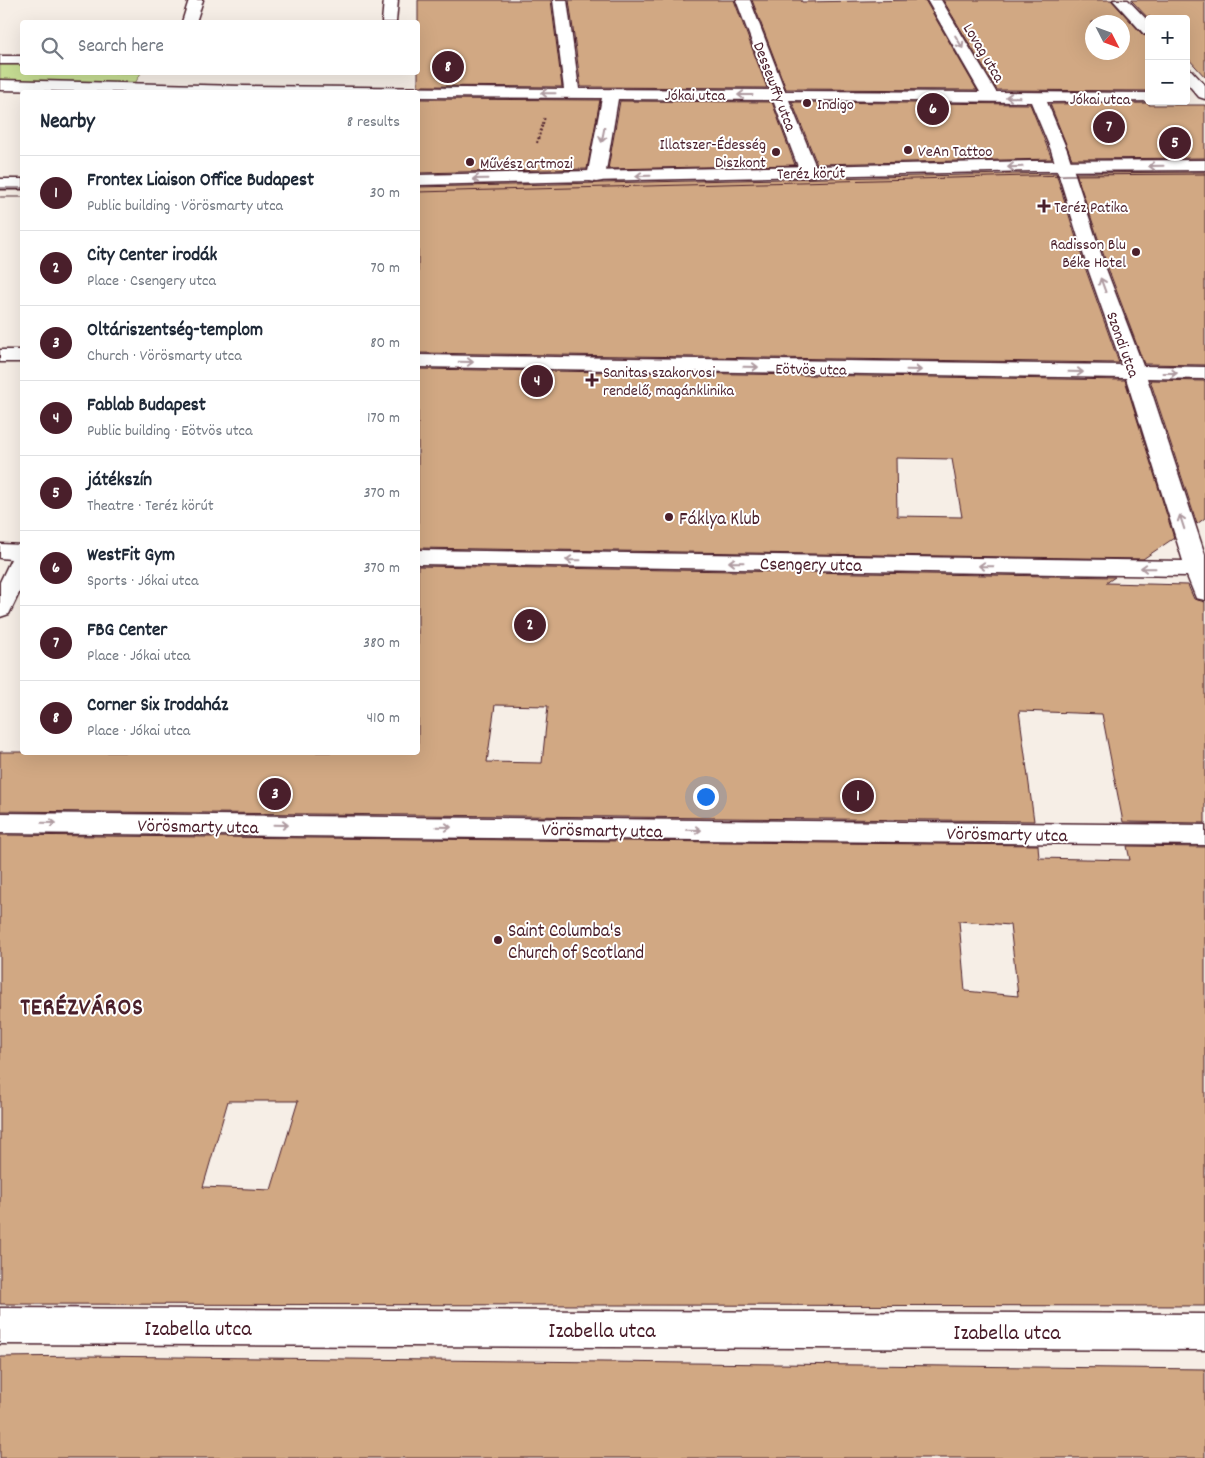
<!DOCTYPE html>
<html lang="en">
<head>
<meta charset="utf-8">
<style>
  :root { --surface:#fff; --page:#f2f2f3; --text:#1f2937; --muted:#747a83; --line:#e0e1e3; --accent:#4a1f2b }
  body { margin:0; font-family:Dekko,sans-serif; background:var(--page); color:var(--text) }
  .controls { position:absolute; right:15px; top:15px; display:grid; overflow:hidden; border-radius:5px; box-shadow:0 5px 20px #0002 }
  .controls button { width:45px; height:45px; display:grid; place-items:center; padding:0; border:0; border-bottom:1px solid var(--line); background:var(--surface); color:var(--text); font:25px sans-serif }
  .compass { position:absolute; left:1085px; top:15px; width:45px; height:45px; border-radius:50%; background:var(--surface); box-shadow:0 5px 20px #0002; rotate:132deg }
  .you { position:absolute; left:705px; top:796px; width:18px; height:18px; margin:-12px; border:4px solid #fff; border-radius:50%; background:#1a73e8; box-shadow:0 0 0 8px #1a73e833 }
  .badge { display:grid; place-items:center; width:32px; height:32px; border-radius:50%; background:var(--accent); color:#fff; font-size:16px; font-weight:700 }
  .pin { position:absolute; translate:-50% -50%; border:2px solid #fff; box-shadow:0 1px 5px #0006 }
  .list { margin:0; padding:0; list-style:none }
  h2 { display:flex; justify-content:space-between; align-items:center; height:65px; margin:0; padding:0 20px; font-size:21px }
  h2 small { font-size:16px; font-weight:400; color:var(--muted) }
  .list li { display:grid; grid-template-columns:32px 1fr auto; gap:15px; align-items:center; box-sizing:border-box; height:75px; padding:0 20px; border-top:1px solid var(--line) }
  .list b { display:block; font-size:19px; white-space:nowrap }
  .list p { margin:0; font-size:16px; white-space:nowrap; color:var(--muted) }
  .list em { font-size:16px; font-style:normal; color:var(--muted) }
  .icon { flex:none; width:28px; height:28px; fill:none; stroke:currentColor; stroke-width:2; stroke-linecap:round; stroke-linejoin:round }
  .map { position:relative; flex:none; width:1205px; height:1458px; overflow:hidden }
  .search { position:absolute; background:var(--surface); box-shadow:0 5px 20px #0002; left:20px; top:20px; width:400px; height:55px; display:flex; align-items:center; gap:12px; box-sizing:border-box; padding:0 18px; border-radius:5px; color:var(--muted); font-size:19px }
  .panel { position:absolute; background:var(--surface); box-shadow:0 5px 20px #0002; left:20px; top:90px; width:400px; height:665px; border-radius:5px }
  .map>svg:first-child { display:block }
</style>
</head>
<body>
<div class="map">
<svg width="1205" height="1458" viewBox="0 0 1205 1458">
  <rect width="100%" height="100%" fill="#f6eee6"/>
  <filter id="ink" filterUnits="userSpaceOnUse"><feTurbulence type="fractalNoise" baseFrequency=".02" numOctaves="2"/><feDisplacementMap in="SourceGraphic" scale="10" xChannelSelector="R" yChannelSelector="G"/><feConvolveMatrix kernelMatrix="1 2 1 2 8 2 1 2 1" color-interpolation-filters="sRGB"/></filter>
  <g filter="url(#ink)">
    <path fill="#c6dd93" stroke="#887e5f" d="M0,62H22V72L141,73L134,85L0,84Z"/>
    <path fill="#d1a883" stroke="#4a1f2b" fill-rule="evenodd" d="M418,0H551L562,87L418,86Z
      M569,0H734L767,88L581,87Z
      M752,0H801L802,2L925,0L977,90L786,89Z
      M943,0H1111L1143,35L1149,37V91L997,90ZM1092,22H1122V52H1092Z
      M1131,0H1205V77L1186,56V19H1151L1149,16V19Z
      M418,99L600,100L587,169L418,173Z
      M620,101L772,102L795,165L608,169Z
      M792,102L1030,104L1052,159L817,164Z
      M1149,103V105H1205V158L1072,159L1050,104Z
      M1205,172V365L1144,364L1108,268L1076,173Z
      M1056,173L1086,270L1119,363L418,353V187Z
      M418,369L1125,380L1174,538L1143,559L418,548ZM896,458L952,459L962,517L897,516Z
      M1150,380L1205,381V518L1197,524Z
      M418,566L1115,577L1106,583L1188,585L1194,599L1205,602V823L1123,822L1102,714L1019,711L1034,821L0,811V752H418ZM495,705L548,706L542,763L487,762Z
      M0,835L1038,845L1039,858L1130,860L1127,846L1205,847V1306L0,1304ZM959,921L1010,925L1018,996L965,991ZM228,1101H298L271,1190L203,1187Z
      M89,1356L1205,1369V1458H0V1357Z"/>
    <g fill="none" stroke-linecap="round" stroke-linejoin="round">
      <defs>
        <path id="minor" d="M189,0H203L196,22H182Z
          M384,0H398L396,22H382Z
          M553,0H567L579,89L770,90L736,0H750L785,91L980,92L927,0H941L996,92L1149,93V101H1155L1047,102L1067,150L1106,269L1143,366L1205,367V379L1147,378L1205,555V600L1196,598L1187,576L418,564V550L1183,561L1126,378L418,367V355L1122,365L1088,269L1051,150L1031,102L789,100L818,172L815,176H803L800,172L773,100L618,99L605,177L602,181L596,182L590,181L587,177L602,98L418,97V92H115L0,90V80L241,86L564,89Z
          M1113,0H1128L1149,22V35L1144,34Z
          M0,56H22V64H0Z
          M1186,69L1191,70L1205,85V99L1199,97L1186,82Z
          M0,350H22V362H0Z
          M0,544L22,545V587L9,614L0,617V582L11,559L0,558Z
          M0,813L1205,825V845L0,833Z"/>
        <path id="tertiary" d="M0,1308L1205,1314V1350L0,1344Z"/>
        <path id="secondary" d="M1205,160V170L1033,171L418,185V175L1033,161Z
          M0,179H22V189H0Z"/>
      </defs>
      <use href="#minor" stroke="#4a1f2b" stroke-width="3"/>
      <use href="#tertiary" stroke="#4a1f2b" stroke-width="3"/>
      <use href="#secondary" stroke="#4a1f2b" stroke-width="3"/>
      <path stroke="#4a1f2b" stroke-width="2" stroke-dasharray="2 2" stroke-linecap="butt" d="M537,143L545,117"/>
      <use href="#minor" fill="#fff" fill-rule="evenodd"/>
      <use href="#tertiary" fill="#fff" fill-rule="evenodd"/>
      <use href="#secondary" fill="#fff" fill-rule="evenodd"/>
      <path stroke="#4a1f2b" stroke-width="1" d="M0,188H22
        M418,192L1067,175L1205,174
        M0,197H22"/>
    </g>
    <defs><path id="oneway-shaft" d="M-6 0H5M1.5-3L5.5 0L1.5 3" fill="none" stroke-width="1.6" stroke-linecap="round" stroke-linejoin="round" transform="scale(1.25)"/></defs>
    <g stroke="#ae9aa0">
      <use href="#oneway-shaft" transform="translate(959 42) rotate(59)"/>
      <use href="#oneway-shaft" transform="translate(548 93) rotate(-179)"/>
      <use href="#oneway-shaft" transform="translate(745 95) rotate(-180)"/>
      <use href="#oneway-shaft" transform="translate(1013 97) rotate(-179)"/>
      <use href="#oneway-shaft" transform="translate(603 135) rotate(101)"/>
      <use href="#oneway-shaft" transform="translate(1156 166) rotate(179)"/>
      <use href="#oneway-shaft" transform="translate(1015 167) rotate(178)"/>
      <use href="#oneway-shaft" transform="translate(643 176) rotate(179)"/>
      <use href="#oneway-shaft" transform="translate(480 179) rotate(179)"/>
      <use href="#oneway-shaft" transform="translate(1103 285) rotate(-110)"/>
      <use href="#oneway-shaft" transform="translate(466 362) rotate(1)"/>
      <use href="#oneway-shaft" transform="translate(751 367) rotate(1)"/>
      <use href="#oneway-shaft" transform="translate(914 370) rotate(1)"/>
      <use href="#oneway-shaft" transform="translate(1076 372) rotate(1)"/>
      <use href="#oneway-shaft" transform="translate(1170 373)"/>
      <use href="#oneway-shaft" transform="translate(1182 522) rotate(-108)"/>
      <use href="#oneway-shaft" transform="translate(573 560) rotate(-179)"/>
      <use href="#oneway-shaft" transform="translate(736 562) rotate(-179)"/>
      <use href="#oneway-shaft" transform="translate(986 566) rotate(-179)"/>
      <use href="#oneway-shaft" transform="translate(1148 568) rotate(-179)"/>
      <use href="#oneway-shaft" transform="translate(49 823) rotate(1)"/>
      <use href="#oneway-shaft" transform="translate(281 825) rotate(1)"/>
      <use href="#oneway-shaft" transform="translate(444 827) rotate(1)"/>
      <use href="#oneway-shaft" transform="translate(694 830) rotate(1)"/>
    </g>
  </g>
  <g fill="#4a1f2b" stroke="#fff" stroke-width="2">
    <circle cx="807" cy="103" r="5"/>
    <circle cx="908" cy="150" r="5"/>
    <circle cx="776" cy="152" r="5"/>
    <circle cx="470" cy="162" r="5"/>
    <path d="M1041.5 198.5h5v5h5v5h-5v5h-5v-5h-5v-5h5z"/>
    <circle cx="1136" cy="252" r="5"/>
    <path d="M589.5 372.5h5v5h5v5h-5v5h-5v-5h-5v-5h5z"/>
    <circle cx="669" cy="517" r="5"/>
    <circle cx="498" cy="940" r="5"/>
  </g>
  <g text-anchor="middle" stroke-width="4" stroke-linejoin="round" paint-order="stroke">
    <g font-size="16" fill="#4a1f2b" stroke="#fff">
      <text transform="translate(985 52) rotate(59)" y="6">Lovag utca</text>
      <text transform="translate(776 86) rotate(69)" y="6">Dessewffy utca</text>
      <text x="695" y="100">Jókai utca</text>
      <text x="1100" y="104">Jókai utca</text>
      <text transform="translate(811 172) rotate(-1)" y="6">Teréz körút</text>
      <text transform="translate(1124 344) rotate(70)" y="6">Szondi utca</text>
      <text transform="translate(811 368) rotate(1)" y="6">Eötvös utca</text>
    </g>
    <g font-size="16" fill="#4a1f2b" stroke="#fff" text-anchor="start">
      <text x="817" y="109">Indigo</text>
      <text x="766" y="149" text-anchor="end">Illatszer-Édesség<tspan x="766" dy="18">Diszkont</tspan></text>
      <text x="918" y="156">VeAn Tattoo</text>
      <text x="480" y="168">Művész artmozi</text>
      <text x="1054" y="212">Teréz Patika</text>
      <text x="1126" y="249" text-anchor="end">Radisson Blu<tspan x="1126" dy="18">Béke Hotel</tspan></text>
      <text x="603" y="377">Sanitas szakorvosi<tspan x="603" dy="18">rendelő, magánklinika</tspan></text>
    </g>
    <g font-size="19" fill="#4a1f2b" stroke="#fff" text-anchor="start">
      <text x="679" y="524">Fáklya Klub</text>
      <text x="508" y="936">Saint Columba's<tspan x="508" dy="22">Church of Scotland</tspan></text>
    </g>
    <g font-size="19" fill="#4a1f2b" stroke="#fff">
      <text transform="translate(811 563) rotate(1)" y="7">Csengery utca</text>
      <text transform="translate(198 825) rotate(1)" y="7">Vörösmarty utca</text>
      <text transform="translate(602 829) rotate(1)" y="7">Vörösmarty utca</text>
      <text transform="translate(1007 833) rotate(1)" y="7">Vörösmarty utca</text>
    </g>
    <g font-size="22" fill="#4a1f2b" stroke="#fff">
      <text x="198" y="1335">Izabella utca</text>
      <text x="602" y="1337">Izabella utca</text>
      <text x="1007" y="1339">Izabella utca</text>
    </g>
    <g font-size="24" font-weight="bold" letter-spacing="1" fill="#4a1f2b" stroke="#fff">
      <text x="82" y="1014">TERÉZVÁROS</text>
    </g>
  </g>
</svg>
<div class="controls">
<button>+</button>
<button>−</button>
</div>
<svg class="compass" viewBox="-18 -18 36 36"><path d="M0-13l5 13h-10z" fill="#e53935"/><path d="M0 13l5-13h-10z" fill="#747a83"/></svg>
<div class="you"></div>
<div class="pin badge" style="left:858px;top:796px">1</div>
<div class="pin badge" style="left:530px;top:625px">2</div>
<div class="pin badge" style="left:275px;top:794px">3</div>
<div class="pin badge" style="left:537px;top:381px">4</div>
<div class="pin badge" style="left:1175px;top:143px">5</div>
<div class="pin badge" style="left:933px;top:109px">6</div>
<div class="pin badge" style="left:1109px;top:127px">7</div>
<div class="pin badge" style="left:448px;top:67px">8</div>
<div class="search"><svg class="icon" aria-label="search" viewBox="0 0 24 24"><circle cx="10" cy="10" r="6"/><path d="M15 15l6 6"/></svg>Search here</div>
<section class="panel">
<h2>Nearby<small>8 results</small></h2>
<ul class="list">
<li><span class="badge">1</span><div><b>Frontex Liaison Office Budapest</b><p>Public building · Vörösmarty utca</p></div><em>30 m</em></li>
<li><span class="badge">2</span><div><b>City Center irodák</b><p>Place · Csengery utca</p></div><em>70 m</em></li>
<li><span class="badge">3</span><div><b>Oltáriszentség-templom</b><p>Church · Vörösmarty utca</p></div><em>80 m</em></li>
<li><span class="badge">4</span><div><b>Fablab Budapest</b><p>Public building · Eötvös utca</p></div><em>170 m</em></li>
<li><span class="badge">5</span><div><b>játékszín</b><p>Theatre · Teréz körút</p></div><em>370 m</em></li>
<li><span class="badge">6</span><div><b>WestFit Gym</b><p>Sports · Jókai utca</p></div><em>370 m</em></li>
<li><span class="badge">7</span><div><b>FBG Center</b><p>Place · Jókai utca</p></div><em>380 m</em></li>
<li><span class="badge">8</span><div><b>Corner Six Irodaház</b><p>Place · Jókai utca</p></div><em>410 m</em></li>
</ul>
</section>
</div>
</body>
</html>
